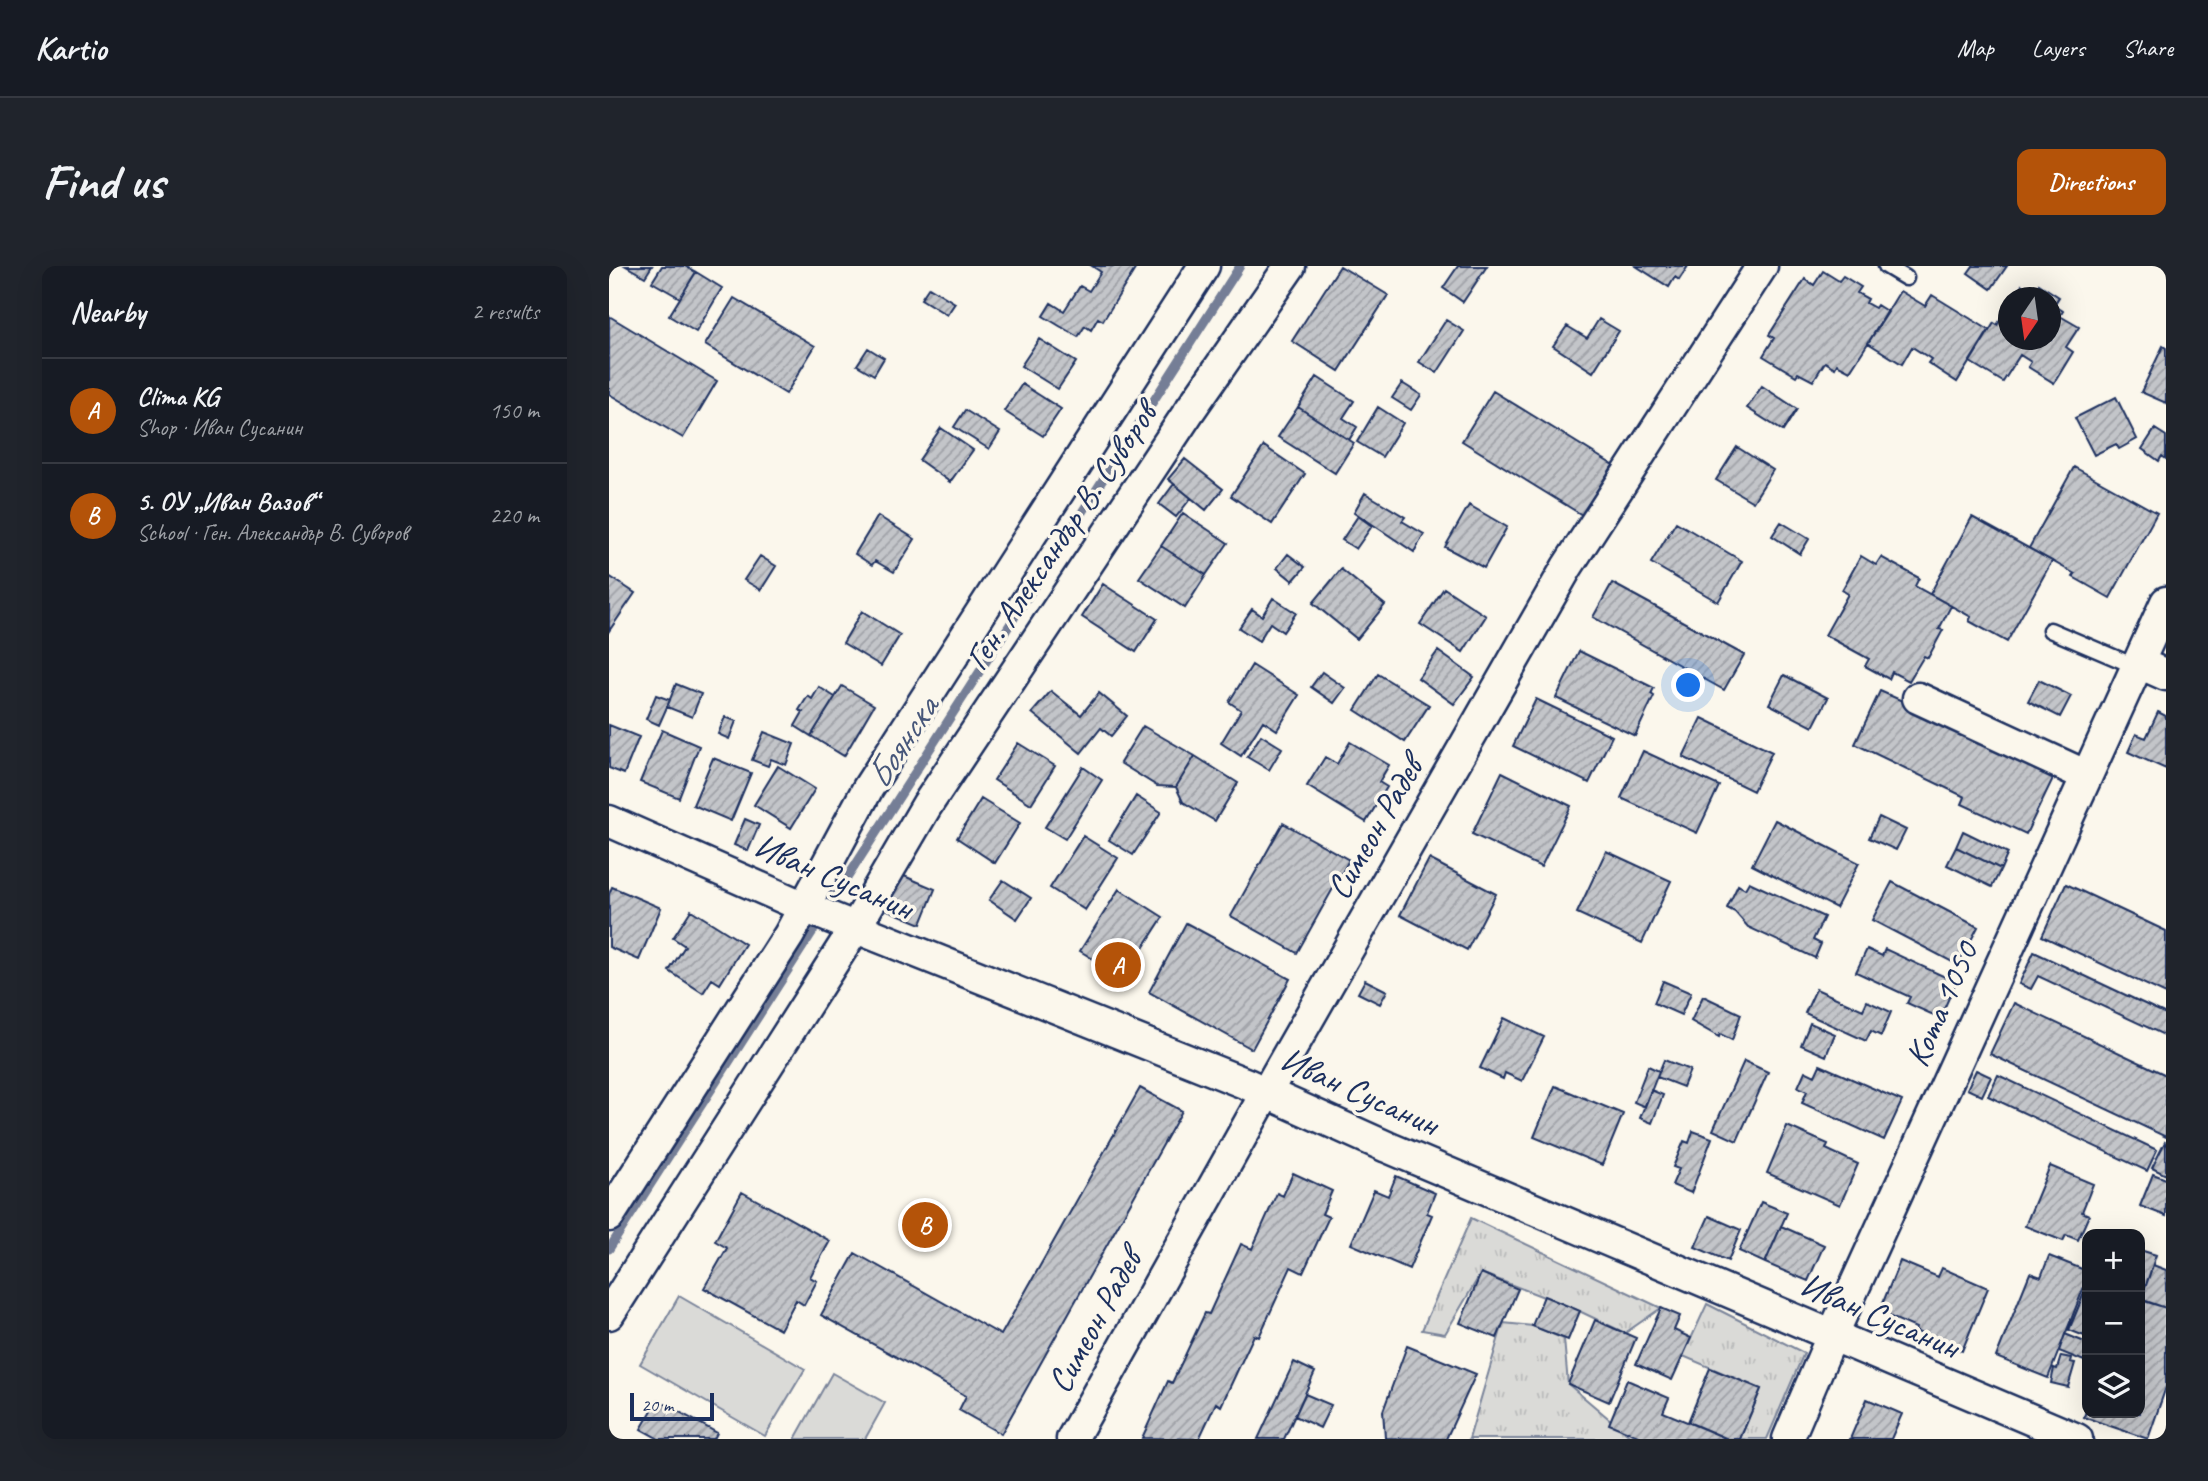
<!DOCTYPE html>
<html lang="en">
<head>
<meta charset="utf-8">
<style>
  :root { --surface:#171b24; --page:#20242c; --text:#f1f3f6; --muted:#9ea1a6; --line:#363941; --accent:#b45309 }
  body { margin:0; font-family:Caveat,sans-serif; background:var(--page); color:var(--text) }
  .controls { position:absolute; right:21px; bottom:21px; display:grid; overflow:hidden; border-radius:14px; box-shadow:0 7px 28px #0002 }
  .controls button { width:63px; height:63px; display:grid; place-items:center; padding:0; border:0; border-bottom:2px solid var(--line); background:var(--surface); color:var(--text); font:35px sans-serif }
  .compass { position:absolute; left:1389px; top:21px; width:63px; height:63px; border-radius:50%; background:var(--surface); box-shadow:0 7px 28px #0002; rotate:193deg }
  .scale { position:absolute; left:21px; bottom:18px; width:84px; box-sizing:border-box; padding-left:7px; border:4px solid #1b2f5e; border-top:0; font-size:19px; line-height:24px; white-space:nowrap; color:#1b2f5e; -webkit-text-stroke:5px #fbf7ec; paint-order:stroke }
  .you { position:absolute; left:1080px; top:420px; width:24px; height:24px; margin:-18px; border:5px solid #fff; border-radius:50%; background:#1a73e8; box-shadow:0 0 0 10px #1a73e833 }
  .badge { display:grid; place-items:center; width:46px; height:46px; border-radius:50%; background:var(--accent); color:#fff; font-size:23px; font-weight:700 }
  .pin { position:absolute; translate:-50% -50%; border:4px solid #fff; box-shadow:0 2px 7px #0006 }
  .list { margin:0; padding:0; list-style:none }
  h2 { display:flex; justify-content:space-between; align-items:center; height:91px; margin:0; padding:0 28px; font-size:30px }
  h2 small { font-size:23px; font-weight:400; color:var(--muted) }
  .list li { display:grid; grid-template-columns:46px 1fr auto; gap:21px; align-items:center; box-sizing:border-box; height:105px; padding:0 28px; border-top:2px solid var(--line) }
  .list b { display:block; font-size:26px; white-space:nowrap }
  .list p { margin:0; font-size:23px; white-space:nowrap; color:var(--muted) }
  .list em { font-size:23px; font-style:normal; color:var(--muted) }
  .icon { flex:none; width:38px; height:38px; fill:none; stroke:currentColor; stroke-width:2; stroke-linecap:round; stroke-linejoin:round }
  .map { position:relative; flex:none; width:1557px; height:1173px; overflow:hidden; border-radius:14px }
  header { display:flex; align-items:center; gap:42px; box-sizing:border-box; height:98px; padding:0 35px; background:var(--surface); border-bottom:2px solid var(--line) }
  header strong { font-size:33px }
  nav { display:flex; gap:38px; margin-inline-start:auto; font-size:24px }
  .intro { display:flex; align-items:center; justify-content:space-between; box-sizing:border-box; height:168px; padding:0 42px }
  h1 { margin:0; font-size:49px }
  .button { padding:18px 32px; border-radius:14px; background:var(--accent); color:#fff; font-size:24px; font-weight:700 }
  main { display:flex; gap:42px; padding:0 42px }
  aside { flex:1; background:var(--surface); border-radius:14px; box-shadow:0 7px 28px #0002 }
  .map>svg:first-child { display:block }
</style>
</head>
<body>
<header>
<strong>Kartio</strong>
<nav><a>Map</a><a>Layers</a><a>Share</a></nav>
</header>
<div class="intro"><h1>Find us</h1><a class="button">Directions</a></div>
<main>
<aside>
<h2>Nearby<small>2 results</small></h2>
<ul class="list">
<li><span class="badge">A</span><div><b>Clima KG</b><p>Shop · Иван Сусанин</p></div><em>150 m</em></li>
<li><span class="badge">B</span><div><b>5. ОУ „Иван Вазов“</b><p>School · Ген. Александър В. Суворов</p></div><em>220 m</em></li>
</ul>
</aside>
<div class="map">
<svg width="1557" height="1173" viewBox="0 0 1557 1173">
  <defs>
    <pattern id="grass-tufts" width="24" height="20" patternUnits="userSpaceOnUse" patternTransform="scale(1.75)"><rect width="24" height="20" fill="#dadad7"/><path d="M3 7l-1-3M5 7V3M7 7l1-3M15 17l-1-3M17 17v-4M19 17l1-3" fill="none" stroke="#babbbb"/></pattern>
    <pattern id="building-hatch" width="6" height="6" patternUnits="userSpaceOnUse" patternTransform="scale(1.75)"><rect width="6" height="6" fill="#c3c5c9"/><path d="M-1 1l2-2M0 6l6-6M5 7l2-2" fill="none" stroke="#9ea0a6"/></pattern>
  </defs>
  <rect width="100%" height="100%" fill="#fbf7ec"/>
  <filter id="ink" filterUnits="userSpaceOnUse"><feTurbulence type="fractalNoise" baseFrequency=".0143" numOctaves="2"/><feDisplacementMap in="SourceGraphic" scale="14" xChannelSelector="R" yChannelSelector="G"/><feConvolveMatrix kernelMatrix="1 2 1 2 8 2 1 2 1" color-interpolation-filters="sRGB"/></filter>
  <g filter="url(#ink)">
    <path fill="url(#grass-tufts)" stroke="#7a849a" stroke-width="2" d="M862,952L1052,1042L1016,1067L966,1043L872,1007L836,1068L813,1064Z
      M1098,1038L1195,1087L1158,1173H1131L1152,1123L1074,1090Z
      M894,1057L924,1060L955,1073L959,1118L1024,1173H860Z"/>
    <path fill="#dadad7" stroke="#7a849a" stroke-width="2" d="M70,1030L196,1103L156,1170L31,1098Z
      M223,1107L276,1137L256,1173H186Z"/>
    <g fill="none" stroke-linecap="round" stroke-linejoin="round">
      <path stroke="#747e96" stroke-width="9" d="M0,983L631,0"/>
    </g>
    <path fill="url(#building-hatch)" stroke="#1b2f5e" stroke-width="2" d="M17,0H43L36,11Z
      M53,0H76L87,6L71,32L43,16Z
      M483,0H528L494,55L489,52L482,64L476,60L469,71L434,50L442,37L455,45L471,20L480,25L492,6Z
      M731,0L779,29L730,105L683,75Z
      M849,0H878L854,36L834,22Z
      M1027,0H1079L1070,14L1066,11L1060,21Z
      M1364,0H1398L1382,23L1359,7Z
      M1214,5L1230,15L1234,10L1252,21L1248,27L1259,33L1257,37L1266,42L1268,39L1279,46L1241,105L1228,98L1226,102L1216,96L1204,115L1189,107L1187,110L1154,90L1165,72L1160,69L1196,13L1205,19Z
      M87,6L113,22L87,66L60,50Z
      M1430,18L1450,31L1445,39L1454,45L1451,50L1470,61L1457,81L1464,86L1445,117L1419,101L1422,96L1411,89L1394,116L1361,96L1385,57L1388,59L1400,41V74H1442V32H1406L1413,19L1425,26Z
      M320,21L346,37L338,49L312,33Z
      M1291,25L1316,40L1323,29L1380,64L1348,116L1319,97L1322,93L1303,81L1293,98L1259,77Z
      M125,32L206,80L177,128L96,79Z
      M0,50L108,115L74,172L0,128Z
      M990,53L1010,65L984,106L944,80L958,60L978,72Z
      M837,54L855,65L828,107L810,96Z
      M430,73L467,96L449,123L412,100Z
      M1554,80L1557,82V137L1532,126Z
      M259,82L275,92L265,109L248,99Z
      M708,111L745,135L734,152L748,161L740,174L689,141Z
      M793,117L812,129L802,144L783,132Z
      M413,118L452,143L434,170L395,145Z
      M1153,120L1188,143L1174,165L1138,142Z
      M884,125L1004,199L973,249L853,175Z
      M1507,131L1528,173L1510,183L1507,178L1485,189L1466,152Z
      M689,141L745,177L726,207L669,171Z
      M769,141L794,157L773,191L748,176Z
      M356,144L391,166L380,183L345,161Z
      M332,162L364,184L341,216L310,194Z
      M1546,163L1557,170V193L1553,190L1550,195L1533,183Z
      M655,180L696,208L663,258L622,230Z
      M1128,181L1164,204L1144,236L1107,214Z
      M576,193L614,223L597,244L559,213Z
      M1465,201L1548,247L1501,332L1464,311L1466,308L1420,282Z
      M565,218L582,232L567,251L550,238Z
      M756,227L796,251L793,255L815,268L805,286L745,246Z
      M860,239L898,261L875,302L836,281Z
      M574,247L619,277L597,309L552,280Z
      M269,250L306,273L285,306L266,295L263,299L246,288Z
      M749,250L763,260L747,283L733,274Z
      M1363,251L1443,295L1398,376L1360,355L1362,351L1321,328Z
      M1067,256L1133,295L1109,336L1042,297Z
      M1172,256L1200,273L1191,288L1163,270Z
      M552,280L597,309L576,342L530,312Z
      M679,288L696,301L684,315L668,302Z
      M151,290L167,300L152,324L135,314Z
      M1252,290L1267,299L1272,291L1310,312L1306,320L1342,340L1330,363L1334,364L1319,392L1315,390L1300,415L1283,406L1280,413L1256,400L1260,393L1216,369L1239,328L1233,324Z
      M732,303L776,339L748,373L704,337Z
      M0,310L26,327L0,365Z
      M1003,317L1135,389L1115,424L984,351Z
      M494,318L548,353L527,386L473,351Z
      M835,322L877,350L854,386L811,358Z
      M664,332L687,347L674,366L661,357L650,375L630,362L643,343L653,350Z
      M253,345L291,369L272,400L234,377Z
      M829,385L865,411L845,438L809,412Z
      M970,385L1045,422L1042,428L1045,430L1026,470L947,432Z
      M643,399L690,429L668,464L654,455L632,490L612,477L632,444L620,436Z
      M713,406L736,422L725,437L702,421Z
      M769,408L820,439L796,476L746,444Z
      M1175,409L1219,432L1204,461L1160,438Z
      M1430,414L1462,430L1451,451L1419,435Z
      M67,418L92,428L83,451L58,441Z
      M233,420L265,439L235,490L202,470Z
      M210,421L226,431L202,470L186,460L194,446L190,444L199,430L203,433Z
      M442,425L472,449L490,427L518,450L502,470L492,462L472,487L423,447Z
      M1271,425L1448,504L1417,568L1353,538L1356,531L1246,478Z
      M47,429L61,434L50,459L37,453Z
      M927,433L1003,470L980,517L904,480Z
      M1549,446L1557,450V503L1519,486L1527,468L1537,472Z
      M116,451L127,455L120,473L109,468Z
      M1093,452L1163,486L1144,525L1074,491Z
      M0,459L30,471L15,508L0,502Z
      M534,460L586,490L567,521L548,520L511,497Z
      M53,464L90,480L70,532L31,516Z
      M155,466L185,478L177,499L162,493L159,500L143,494Z
      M652,469L673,482L660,504L638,491Z
      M741,476L780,499L770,516L778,521L757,556L698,520L716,491L728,498Z
      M409,477L446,500L422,538L385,514Z
      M1034,485L1110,520L1088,567L1012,532Z
      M586,490L629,517L606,555L574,536L567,521Z
      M104,492L142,507L122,555L84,539Z
      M169,500L206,523L182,562L145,539Z
      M474,501L493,514L456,573L436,561Z
      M893,506L962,540L932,601L863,568Z
      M527,530L552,546L524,589L500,574Z
      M372,533L411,557L386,597L348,572Z
      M1270,551L1297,564L1287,584L1260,572Z
      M136,553L150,559L139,585L125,579Z
      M1166,554L1250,597L1227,642L1143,599Z
      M674,557L740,594L688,687L622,650Z
      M1354,565L1399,587L1392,603L1347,581Z
      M474,570L509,592L476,644L441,622Z
      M1347,581L1392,603L1383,621L1338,599Z
      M997,585L1062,615L1033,677L968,647Z
      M820,593L887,628L858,684L791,649Z
      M288,607L326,623L312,658L274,642Z
      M394,614L422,632L408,653L380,634Z
      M1140,616L1215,651L1204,674L1212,678L1206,692L1139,661L1126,646L1118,642L1129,619L1136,623Z
      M1283,616L1369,661L1349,699L1263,654Z
      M1457,618L1557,665V728L1433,670Z
      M3,621L52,642L30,694L0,681V628Z
      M510,623L554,651L515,712L471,685Z
      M82,644L136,678L111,718L103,713L94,727L60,705L76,680L64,672Z
      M577,657L681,713L643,783L540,726Z
      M1258,683L1273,690L1276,683L1347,716L1331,752L1298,737L1301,731L1247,706Z
      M1425,686L1557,748V770L1429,710L1422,723L1410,718Z
      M756,714L778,725L771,738L749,727Z
      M1054,715L1082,727L1072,749L1045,737Z
      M1207,723L1254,744L1258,735L1282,746L1272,770L1262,765L1257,775L1196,747Z
      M1094,730L1132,748L1123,774L1111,768L1110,771L1082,755Z
      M1405,737L1557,809V871L1381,788Z
      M895,752L935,771L913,815L896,807L894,813L871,802Z
      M1201,757L1226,768L1217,790L1192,779Z
      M1055,794L1081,804L1074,821L1048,811Z
      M1135,795L1159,806L1128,875L1104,864Z
      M1211,799L1293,835L1275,874L1193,837L1198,825L1189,821L1196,805L1206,810Z
      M1039,800L1050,805L1036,841L1025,836Z
      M1367,804L1382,811L1373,830L1358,823Z
      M1389,809L1548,884L1538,905L1379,830Z
      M946,820L1014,848L993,899L925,871Z
      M531,822L573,845L392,1168L350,1144L357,1130L212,1049L246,987L392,1069Z
      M1042,824L1054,829L1043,857L1031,852Z
      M1178,860L1219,878L1217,883L1249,898L1231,939L1158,907Z
      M1084,865L1103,872L1082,927L1063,919L1070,903L1064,901L1075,875L1080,877Z
      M1556,876L1557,877V909L1543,902Z
      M1441,900L1484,918L1473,946L1480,949L1469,974L1457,969L1454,975L1416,960Z
      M684,907L723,925L713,948L720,951L694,1007L682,1001L650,1071L645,1069L612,1140L607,1137L590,1173L533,1172L559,1115L563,1117L596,1047L600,1048L632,978L643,983L668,927L674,930Z
      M1544,908L1557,913V950L1531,940Z
      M787,910L826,927L818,947L823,949L800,1003L742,978L765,924L779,930Z
      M133,926L221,975L201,1011L208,1015L195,1039L187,1034L171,1064L95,1022L118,982L106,975Z
      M1152,936L1178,947L1156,997L1130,985Z
      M1100,950L1132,964L1119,995L1086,981Z
      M1172,960L1215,979L1199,1015L1156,997Z
      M1531,984L1547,989L1532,1034L1531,1033Z
      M1440,990L1478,1005V1013L1439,1112L1387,1091L1421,1007L1432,1011Z
      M1291,995L1329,1011L1333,1002L1379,1022L1353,1085L1306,1065L1307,1062L1270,1046Z
      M1544,999L1557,1004V1042L1532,1034Z
      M872,1007L909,1023L888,1072L851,1057Z
      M1478,1020V1071L1460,1064Z
      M935,1030L971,1045L959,1074L923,1060Z
      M1531,1033L1557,1042V1121L1539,1173L1475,1151L1478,1141V1147H1531Z
      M1052,1042L1071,1050L1065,1064L1082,1072L1063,1114L1027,1098Z
      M986,1054L1027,1072L1000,1136L959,1118Z
      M1456,1068L1478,1077V1087L1475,1095L1450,1085Z
      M798,1080L867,1108L837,1173L776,1172L774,1145Z
      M1452,1090L1462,1092L1461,1096L1466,1097L1459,1121L1442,1117L1445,1102L1448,1103Z
      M685,1096L706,1106L675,1173H649Z
      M1101,1102L1152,1123L1131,1173H1119L1079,1156Z
      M1018,1114L1060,1132L1054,1146L1119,1173H1036L1000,1158Z
      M696,1128L722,1139L711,1162L686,1150Z
      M1258,1133L1293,1148L1282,1173H1241Z
      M49,1134L108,1167L105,1173H50L32,1163Z"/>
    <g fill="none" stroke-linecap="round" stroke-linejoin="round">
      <defs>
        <path id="lane" d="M1277,0L1297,12
          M1441,364L1528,401"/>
        <path id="street" d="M1530,397L1557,409
          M1309,432L1478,510
          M0,555L195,641L638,818L778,881L1468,1173
          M0,950L180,669L259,522L595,0
          M0,1048L246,662L318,539L581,144L681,0
          M463,1173L653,834L958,301L1153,0
          M1179,1173L1223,1070L1557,336"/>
      </defs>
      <use href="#lane" stroke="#1b2f5e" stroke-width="19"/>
      <use href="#street" stroke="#1b2f5e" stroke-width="35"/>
      <use href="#lane" stroke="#fbf7ec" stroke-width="14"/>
      <use href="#street" stroke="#fbf7ec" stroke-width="30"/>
    </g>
  </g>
  <g text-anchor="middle" stroke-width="7" stroke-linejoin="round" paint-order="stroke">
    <g font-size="35" fill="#1b2f5e" stroke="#fbf7ec">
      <text transform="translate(451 270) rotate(-56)" y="12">Ген. Александър В. Суворов</text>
      <text transform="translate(765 562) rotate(-60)" y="12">Симеон Радев</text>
      <text transform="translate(225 610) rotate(23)" y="12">Иван Сусанин</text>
      <text transform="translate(1332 738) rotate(-66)" y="12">Кота 1050</text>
      <text transform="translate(751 825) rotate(24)" y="12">Иван Сусанин</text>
      <text transform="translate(1271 1049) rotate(23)" y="12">Иван Сусанин</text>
      <text transform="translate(485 1055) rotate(-61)" y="12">Симеон Радев</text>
    </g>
    <g font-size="37" font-style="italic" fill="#47577a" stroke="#fbf7ec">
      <text transform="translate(292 476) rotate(-57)" y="13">Боянска</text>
    </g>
  </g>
</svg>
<div class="controls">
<button>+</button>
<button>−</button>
<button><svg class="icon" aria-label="layers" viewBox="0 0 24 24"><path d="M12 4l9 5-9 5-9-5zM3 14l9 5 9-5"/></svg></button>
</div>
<svg class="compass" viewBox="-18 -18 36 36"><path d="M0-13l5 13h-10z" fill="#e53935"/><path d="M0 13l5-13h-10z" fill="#9ea1a6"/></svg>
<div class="scale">20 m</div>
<div class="you"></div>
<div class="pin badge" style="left:509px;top:699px">A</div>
<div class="pin badge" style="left:316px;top:959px">B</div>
</div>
</main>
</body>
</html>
